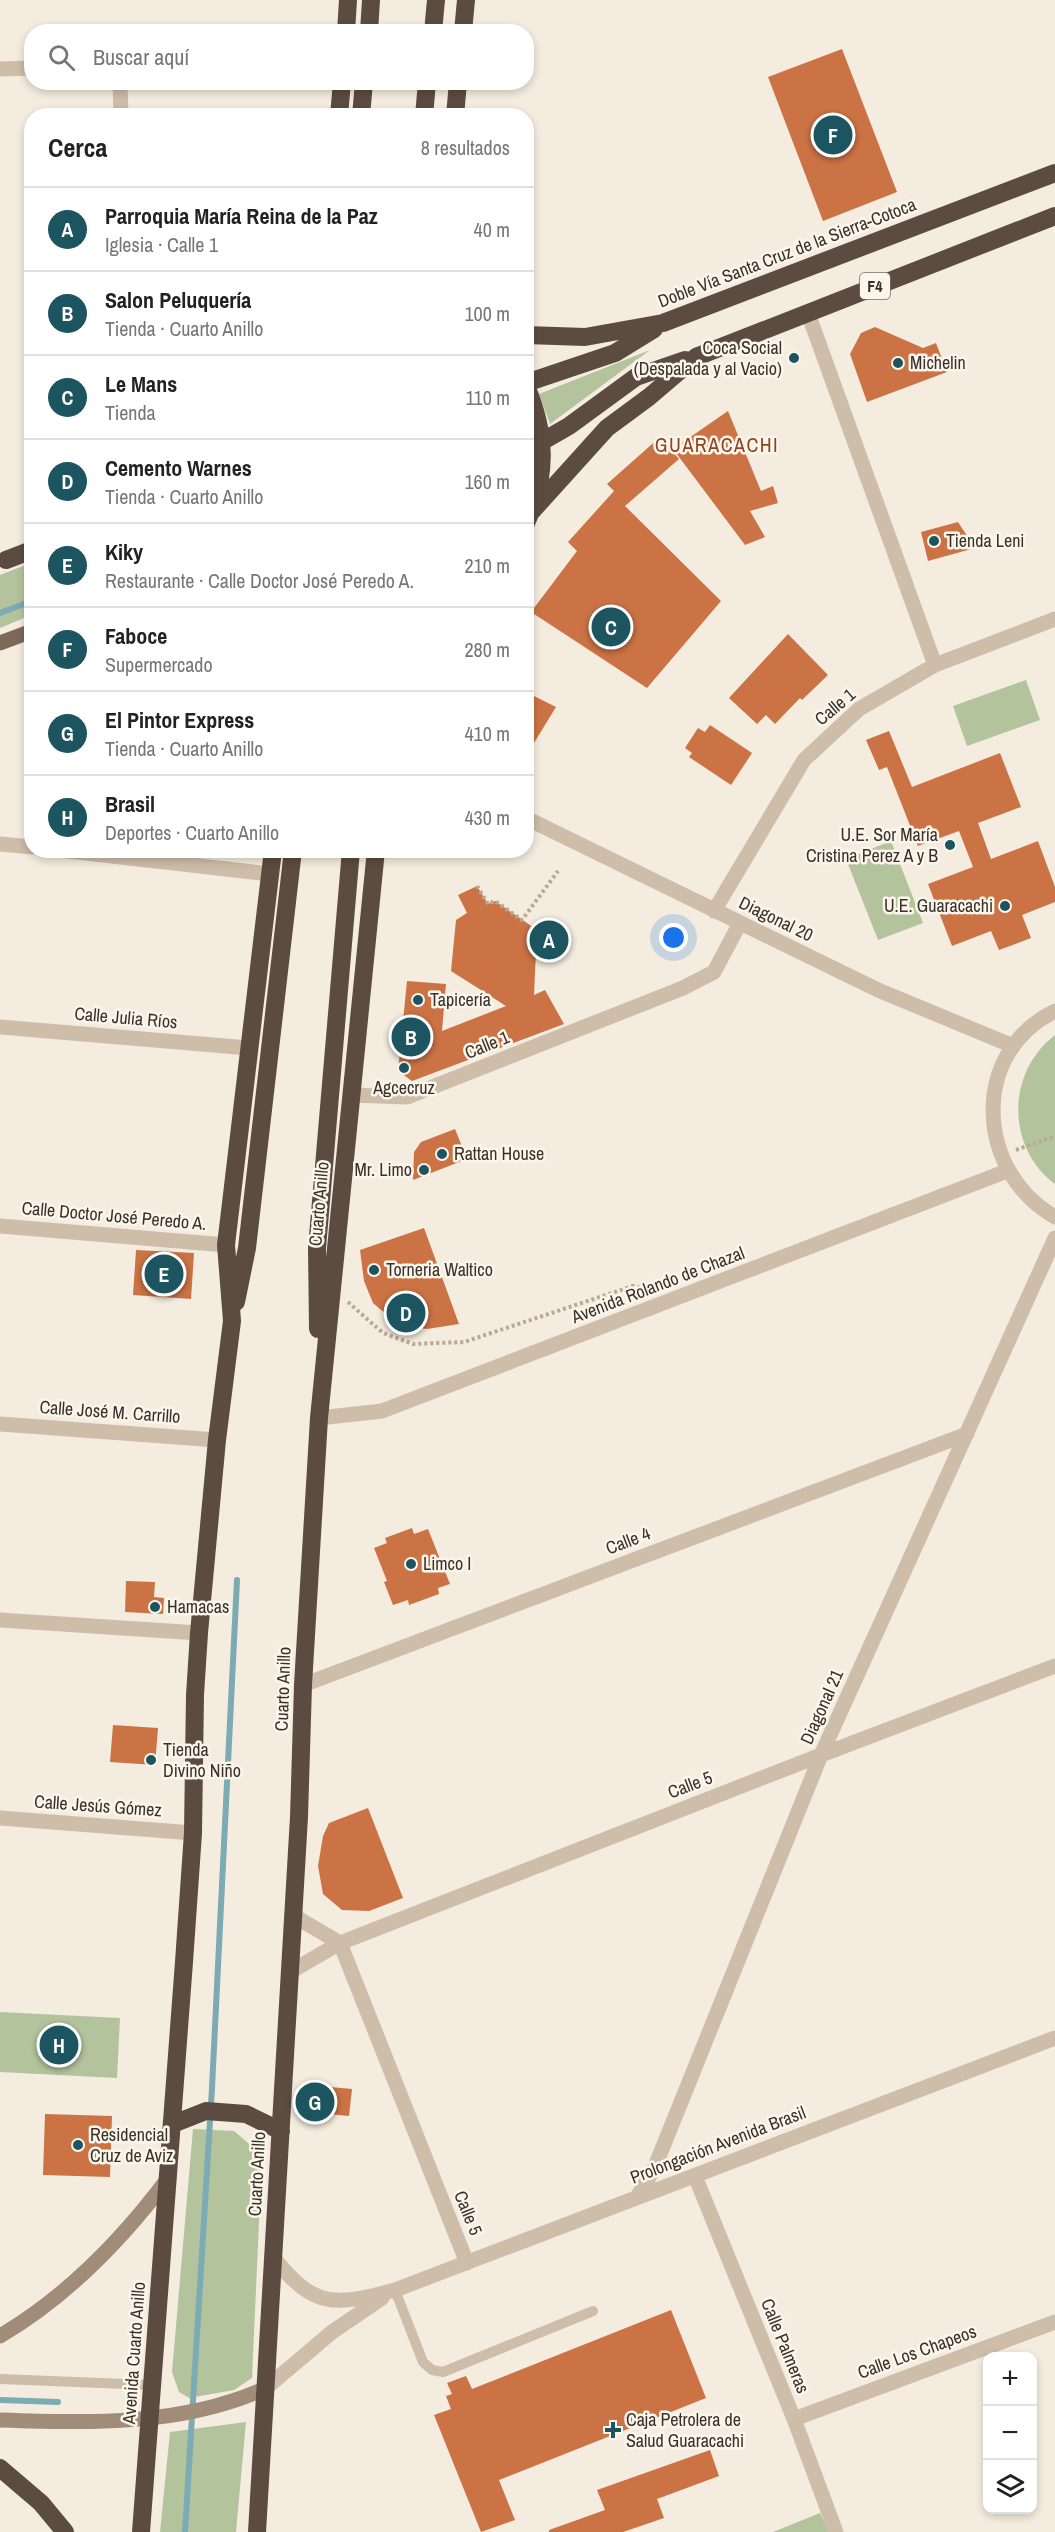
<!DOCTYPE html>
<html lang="es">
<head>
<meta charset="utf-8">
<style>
  :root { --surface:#fff; --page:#f6f6f6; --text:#222; --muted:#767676; --line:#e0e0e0; --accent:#1c545f }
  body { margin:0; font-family:"Archivo Narrow",sans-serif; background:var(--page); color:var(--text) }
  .controls { position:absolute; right:18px; bottom:18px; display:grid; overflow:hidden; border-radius:12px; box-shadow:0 3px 9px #0003 }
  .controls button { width:54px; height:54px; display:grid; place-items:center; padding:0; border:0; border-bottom:2px solid var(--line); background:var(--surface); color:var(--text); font:30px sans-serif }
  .you { position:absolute; left:674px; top:938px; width:21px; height:21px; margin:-15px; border:4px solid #fff; border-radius:50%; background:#1a73e8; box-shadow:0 0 0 9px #1a73e833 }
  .badge { display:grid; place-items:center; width:39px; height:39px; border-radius:50%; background:var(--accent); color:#fff; font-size:20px; font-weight:700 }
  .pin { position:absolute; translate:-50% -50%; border:3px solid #fff; box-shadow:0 2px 6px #0006 }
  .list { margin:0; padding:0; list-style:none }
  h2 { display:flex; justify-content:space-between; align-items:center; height:78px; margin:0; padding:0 24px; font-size:26px }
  h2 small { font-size:20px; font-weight:400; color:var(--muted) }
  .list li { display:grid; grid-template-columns:39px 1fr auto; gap:18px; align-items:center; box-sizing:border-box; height:84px; padding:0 24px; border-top:2px solid var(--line) }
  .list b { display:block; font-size:22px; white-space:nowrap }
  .list p { margin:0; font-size:20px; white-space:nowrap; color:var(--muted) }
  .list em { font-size:20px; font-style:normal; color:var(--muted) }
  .icon { flex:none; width:33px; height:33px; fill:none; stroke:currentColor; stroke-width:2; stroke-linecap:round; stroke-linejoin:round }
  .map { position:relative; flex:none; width:1055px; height:2532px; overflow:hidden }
  .search { position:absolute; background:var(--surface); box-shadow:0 3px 9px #0003; left:24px; top:24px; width:510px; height:66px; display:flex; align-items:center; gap:15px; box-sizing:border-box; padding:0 21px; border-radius:24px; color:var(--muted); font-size:22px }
  .panel { position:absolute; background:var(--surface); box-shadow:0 3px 9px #0003; left:24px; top:108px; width:510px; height:750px; border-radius:24px }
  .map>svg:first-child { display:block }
</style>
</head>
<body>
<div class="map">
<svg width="1055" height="2532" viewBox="0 0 1055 2532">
  <rect width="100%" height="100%" fill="#f4ecdf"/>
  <path fill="#b3c49d" d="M650,350L550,424L539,394Z
    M31,563V615L0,628V575Z
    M1026,680L1040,720L967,746L953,706Z
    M891,841L923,923L878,940L846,859Z
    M1055,1035V1184C1006,1147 1006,1073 1055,1035Z
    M0,2012L120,2018L117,2078L0,2072Z
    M193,2129L234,2131L262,2155L252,2378L234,2390L189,2398L179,2392L172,2372Z
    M246,2422L236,2532H160L170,2432Z
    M820,2513L829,2532H773Z"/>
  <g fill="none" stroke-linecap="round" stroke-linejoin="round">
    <path stroke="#7cabb3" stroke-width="6" d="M0,613L32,601
      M0,2400L58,2402
      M185,2532L212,2088L237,1580"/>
  </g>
  <path fill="#cc7345" d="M842,49L897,192L823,221L768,77Z
    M875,327L923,348L936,343L947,372L867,402L850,354L861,333Z
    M728,411L761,491L773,486L778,503L750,511L765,537L745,545L673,449Z
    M660,437L679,459L625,506L721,601L647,688L531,612L577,551L568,542L614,491L607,484Z
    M958,522L975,548L928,561L921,532Z
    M788,634L828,675L802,700L800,698L775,724L766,715L757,724L729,698Z
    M526,692L556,707L526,756Z
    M710,725L752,753L731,785L689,757L692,753L685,748L698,728L705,732Z
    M889,731L912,787L1000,753L1021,807L978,823L991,859L1038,841L1055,887V902L1022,915L1031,938L999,950L991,931L952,946L928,884L973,867L959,831L918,846L887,767L879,770L866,740Z
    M477,886L488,904L495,901L537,930L534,995L545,990L564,1024L412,1081L398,1071L407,981L446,984L442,1031L506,1006L451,971L456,920L467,913L458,895Z
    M455,1129L467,1159L413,1180L414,1152L421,1142Z
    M424,1228L459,1324L427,1329L407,1326L388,1316L373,1303L364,1281L360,1250Z
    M136,1250L194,1253L191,1299L133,1295Z
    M412,1528L414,1534L428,1529L450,1584L438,1588L439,1594L409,1605L408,1600L393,1605L384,1582L387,1581L374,1548L387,1543L385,1538Z
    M126,1581L155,1582L154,1597L164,1598L163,1614L125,1612Z
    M113,1725L158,1728L155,1765L110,1762Z
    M368,1808L403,1898L369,1911L342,1910L323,1894L318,1866L323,1836L329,1823Z
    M309,2085L352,2089L349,2116L307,2112Z
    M45,2114L112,2116L110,2177L43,2175Z
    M671,2310L706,2398L499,2480L515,2520L481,2532L434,2415L451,2409L446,2396L452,2394L447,2383L466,2376L472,2389Z
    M710,2450L719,2476L657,2499L664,2518L623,2532H549V2530L605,2510L597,2490Z"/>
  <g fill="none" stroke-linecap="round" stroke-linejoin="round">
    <path stroke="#b9a893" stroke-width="4" stroke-dasharray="3 3" stroke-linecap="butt" d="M477,886L488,904L495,901L522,920L558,871
      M1016,1150L1055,1136
      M348,1302L383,1333L413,1344L464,1342L633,1286L651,1290"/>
    <path stroke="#cdbda9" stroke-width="10" d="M395,2290L423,2362L432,2370L443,2372L593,2311
      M0,2379L152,2385"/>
    <path stroke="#cdbda9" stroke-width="15" d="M0,69L32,68
      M120,82L121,116
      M808,313L935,665
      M526,818L878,990L1013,1046
      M0,844L32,847
      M59,850L270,874
      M714,911L804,760L859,709L935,665L1055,619
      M1055,1011C969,1053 976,1172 1055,1217
      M0,1027L249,1048
      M351,1095L407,1097L683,988L714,972L740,923
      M0,1226L226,1245
      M319,1418L382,1411L1007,1171
      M0,1424L217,1440
      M0,1620L199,1633
      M303,1685L967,1434
      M0,1818L193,1833
      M294,1916L340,1943L467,2263
      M290,1972L340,1943L821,1755L1055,1666
      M695,2176L794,2419L836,2532
      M637,2197L654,2169L821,1755L1055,1238
      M274,2258C314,2309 336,2306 395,2290L1055,2038
      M266,2388L332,2332L382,2298
      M794,2419L1055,2322"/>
    <path stroke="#a18c7a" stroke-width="15" d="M0,2336C68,2296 122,2240 169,2177
      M0,2420C90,2423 182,2426 266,2388"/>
    <path stroke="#7d695a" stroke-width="15" d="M0,643L32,631"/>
    <path stroke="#5c4b40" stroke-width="18" d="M346,32L348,0
      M369,32L371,0
      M433,32L436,0
      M463,32L466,0
      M339,116L342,82
      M361,116L364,82
      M424,116L427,82
      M455,116L458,82
      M526,335L585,337L663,323L1055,173
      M526,383L615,353L654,329
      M526,386C546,432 548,476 526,523
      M526,447L543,441L569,426L636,377L685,360
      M532,511L607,428L649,397L696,357L1055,216
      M6,560L32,550
      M236,1302L247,1248L293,850
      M318,1329L317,1248L351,850
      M173,2124L206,2111L246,2114L281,2131
      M0,2468L41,2503L65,2532
      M141,2532L184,1962L193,1833L195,1695L199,1633L217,1440L232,1321L226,1245L273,850
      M257,2532L299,1817L303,1685L319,1418L376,850"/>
  </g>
  <g fill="#1c545f" stroke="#fbf6ec" stroke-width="2">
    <circle cx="794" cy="358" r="6"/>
    <circle cx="898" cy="363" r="6"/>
    <circle cx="934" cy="541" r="6"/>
    <circle cx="950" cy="845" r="6"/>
    <circle cx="1005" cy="906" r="6"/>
    <circle cx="418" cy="1000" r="6"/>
    <circle cx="404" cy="1068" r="6"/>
    <circle cx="442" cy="1154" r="6"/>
    <circle cx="424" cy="1170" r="6"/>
    <circle cx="374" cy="1270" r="6"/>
    <circle cx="411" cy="1564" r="6"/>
    <circle cx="155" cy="1607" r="6"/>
    <circle cx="151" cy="1760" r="6"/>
    <circle cx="78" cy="2145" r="6"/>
    <path d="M610 2421h6v6h6v6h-6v6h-6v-6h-6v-6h6z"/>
  </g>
  <g text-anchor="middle" stroke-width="5" stroke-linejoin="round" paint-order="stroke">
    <rect fill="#fbf6ec" stroke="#746b64" stroke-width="1.5" x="860" y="273" width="30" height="26" rx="4.5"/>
    <g font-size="16" font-weight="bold" fill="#3a3029">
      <text x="875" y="292">F4</text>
    </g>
    <g font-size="18" fill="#3a3029" stroke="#fbf6ec">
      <text transform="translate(787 253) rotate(-21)" y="6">Doble Vía Santa Cruz de la Sierra-Cotoca</text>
      <text transform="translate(835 707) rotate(-40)" y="6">Calle 1</text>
      <text transform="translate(776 919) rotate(26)" y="6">Diagonal 20</text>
      <text transform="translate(126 1018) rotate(5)" y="6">Calle Julia Ríos</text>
      <text transform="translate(487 1045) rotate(-22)" y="6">Calle 1</text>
      <text transform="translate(319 1204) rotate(-85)" y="6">Cuarto Anillo</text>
      <text transform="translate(114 1216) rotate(5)" y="6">Calle Doctor José Peredo A.</text>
      <text transform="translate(658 1285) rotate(-21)" y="6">Avenida Rolando de Chazal</text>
      <text transform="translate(110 1412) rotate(4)" y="6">Calle José M. Carrillo</text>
      <text transform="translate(628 1541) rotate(-21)" y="6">Calle 4</text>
      <text transform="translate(283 1689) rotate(-88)" y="6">Cuarto Anillo</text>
      <text transform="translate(822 1707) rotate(-66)" y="6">Diagonal 21</text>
      <text transform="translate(690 1785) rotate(-21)" y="6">Calle 5</text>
      <text transform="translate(98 1806) rotate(4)" y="6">Calle Jesús Gómez</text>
      <text transform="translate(718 2145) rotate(-21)" y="6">Prolongación Avenida Brasil</text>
      <text transform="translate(257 2174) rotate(-87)" y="6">Cuarto Anillo</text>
      <text transform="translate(468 2213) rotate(68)" y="6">Calle 5</text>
      <text transform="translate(785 2346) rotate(68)" y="6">Calle Palmeras</text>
      <text transform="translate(917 2352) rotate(-20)" y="6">Calle Los Chapeos</text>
      <text transform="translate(134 2353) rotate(-86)" y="6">Avenida Cuarto Anillo</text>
    </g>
    <g font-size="18" fill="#3a3029" stroke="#fbf6ec" text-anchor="start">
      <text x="782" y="354" text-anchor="end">Coca Social<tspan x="782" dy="21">(Despalada y al Vacio)</tspan></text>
      <text x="910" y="369">Michelin</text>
      <text x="946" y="547">Tienda Leni</text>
      <text x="938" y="841" text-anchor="end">U.E. Sor María<tspan x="938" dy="21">Cristina Perez A y B</tspan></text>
      <text x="993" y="912" text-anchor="end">U.E. Guaracachi</text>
      <text x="430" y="1006">Tapicería</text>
      <text x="404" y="1094" text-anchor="middle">Agcecruz</text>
      <text x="454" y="1160">Rattan House</text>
      <text x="412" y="1176" text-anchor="end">Mr. Limo</text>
      <text x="386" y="1276">Torneria Waltico</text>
      <text x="423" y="1570">Limco I</text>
      <text x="167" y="1613">Hamacas</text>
      <text x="163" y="1756">Tienda<tspan x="163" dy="21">Divino Niño</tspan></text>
      <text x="90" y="2141">Residencial<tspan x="90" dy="21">Cruz de Aviz</tspan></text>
      <text x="626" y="2426">Caja Petrolera de<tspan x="626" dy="21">Salud Guaracachi</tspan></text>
    </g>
    <g font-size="20" letter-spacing="1.5" fill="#8e441e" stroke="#fbf6ec">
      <text x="717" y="452">GUARACACHI</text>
    </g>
  </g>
</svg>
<div class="controls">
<button>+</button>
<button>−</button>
<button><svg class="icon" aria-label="layers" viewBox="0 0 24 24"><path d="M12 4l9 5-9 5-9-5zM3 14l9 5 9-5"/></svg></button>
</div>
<div class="you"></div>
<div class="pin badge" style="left:549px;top:940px">A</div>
<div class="pin badge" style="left:411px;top:1037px">B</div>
<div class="pin badge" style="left:611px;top:627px">C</div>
<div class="pin badge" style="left:406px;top:1313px">D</div>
<div class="pin badge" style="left:164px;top:1274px">E</div>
<div class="pin badge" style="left:833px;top:135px">F</div>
<div class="pin badge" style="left:315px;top:2102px">G</div>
<div class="pin badge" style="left:59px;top:2045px">H</div>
<div class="search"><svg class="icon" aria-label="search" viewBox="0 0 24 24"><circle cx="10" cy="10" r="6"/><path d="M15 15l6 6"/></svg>Buscar aquí</div>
<section class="panel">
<h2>Cerca<small>8 resultados</small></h2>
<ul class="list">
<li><span class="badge">A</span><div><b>Parroquia María Reina de la Paz</b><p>Iglesia · Calle 1</p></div><em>40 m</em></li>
<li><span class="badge">B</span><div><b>Salon Peluquería</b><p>Tienda · Cuarto Anillo</p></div><em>100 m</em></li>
<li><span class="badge">C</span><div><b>Le Mans</b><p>Tienda</p></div><em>110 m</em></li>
<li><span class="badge">D</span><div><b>Cemento Warnes</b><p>Tienda · Cuarto Anillo</p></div><em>160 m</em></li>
<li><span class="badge">E</span><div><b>Kiky</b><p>Restaurante · Calle Doctor José Peredo A.</p></div><em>210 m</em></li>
<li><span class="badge">F</span><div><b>Faboce</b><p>Supermercado</p></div><em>280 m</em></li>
<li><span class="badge">G</span><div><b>El Pintor Express</b><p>Tienda · Cuarto Anillo</p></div><em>410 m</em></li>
<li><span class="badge">H</span><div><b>Brasil</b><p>Deportes · Cuarto Anillo</p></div><em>430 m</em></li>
</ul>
</section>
</div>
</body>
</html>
